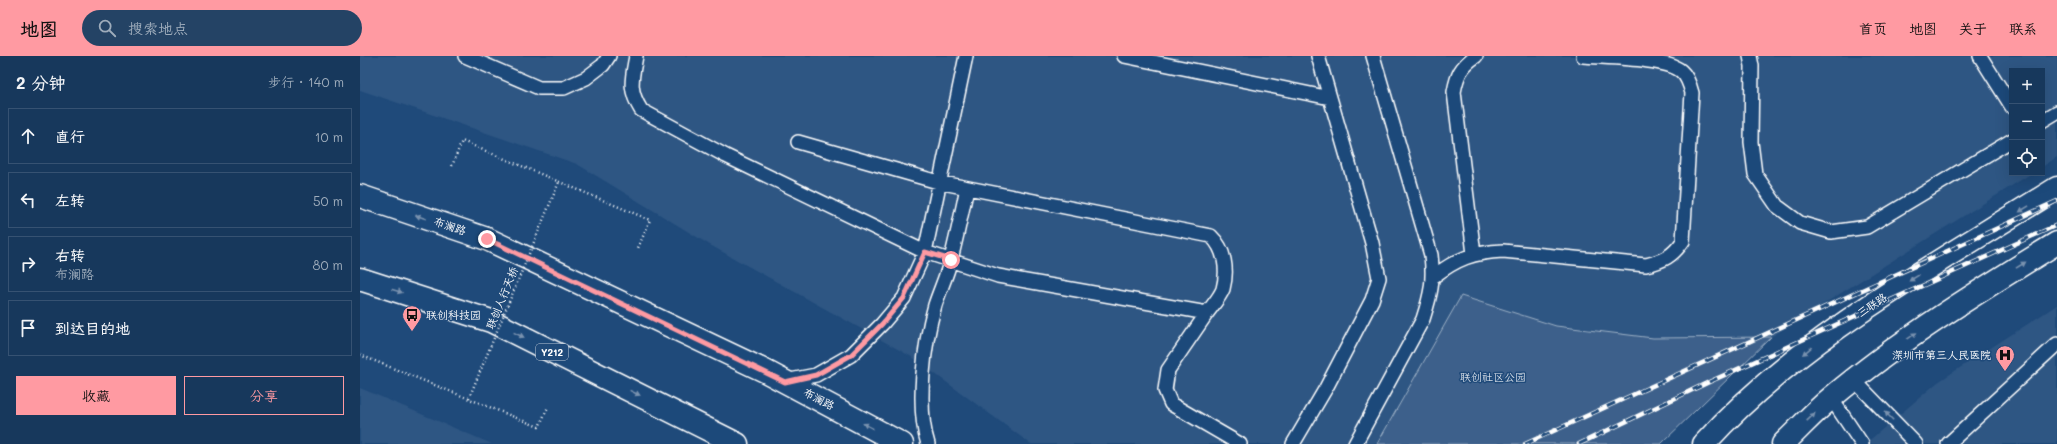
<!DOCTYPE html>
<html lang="zh">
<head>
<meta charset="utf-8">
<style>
  :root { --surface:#17385c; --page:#244365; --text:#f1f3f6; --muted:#9eacbb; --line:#365272; --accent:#ff9aa2 }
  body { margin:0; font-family:Mali,"LXGW WenKai TC",sans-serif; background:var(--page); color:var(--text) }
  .controls { position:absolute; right:12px; top:12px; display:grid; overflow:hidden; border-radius:0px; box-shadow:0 4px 16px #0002 }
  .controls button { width:36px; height:36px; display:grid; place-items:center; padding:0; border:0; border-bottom:1px solid var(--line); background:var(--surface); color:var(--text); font:20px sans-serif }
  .stop { position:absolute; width:12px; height:12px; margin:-9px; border:3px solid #ff9aa2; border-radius:50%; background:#fff }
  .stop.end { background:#ff9aa2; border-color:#fff; box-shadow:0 1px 4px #0008 }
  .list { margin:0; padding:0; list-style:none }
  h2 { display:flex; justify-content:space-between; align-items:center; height:52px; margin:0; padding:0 16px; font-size:17px }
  h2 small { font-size:13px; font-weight:400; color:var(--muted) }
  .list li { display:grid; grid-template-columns:26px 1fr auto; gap:12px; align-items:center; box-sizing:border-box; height:56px; margin:0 8px 8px; padding:0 8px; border:1px solid var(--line); border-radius:0px }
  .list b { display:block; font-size:15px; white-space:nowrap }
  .list p { margin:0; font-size:13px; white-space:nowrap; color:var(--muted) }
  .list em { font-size:13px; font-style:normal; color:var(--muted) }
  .actions { display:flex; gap:8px; padding:12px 16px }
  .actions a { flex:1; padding:9px 0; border:1px solid var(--accent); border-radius:0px; text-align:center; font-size:14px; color:var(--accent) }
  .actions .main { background:var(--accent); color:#111 }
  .icon { flex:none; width:22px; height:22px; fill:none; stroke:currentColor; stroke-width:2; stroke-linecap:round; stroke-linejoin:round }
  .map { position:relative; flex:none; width:1697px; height:388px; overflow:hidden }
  header { display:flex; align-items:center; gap:24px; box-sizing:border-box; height:56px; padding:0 20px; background:var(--accent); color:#111 }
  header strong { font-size:19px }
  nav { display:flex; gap:22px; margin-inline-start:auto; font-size:14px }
  .search { width:280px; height:36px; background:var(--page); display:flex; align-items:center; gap:10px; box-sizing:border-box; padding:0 14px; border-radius:22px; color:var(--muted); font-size:15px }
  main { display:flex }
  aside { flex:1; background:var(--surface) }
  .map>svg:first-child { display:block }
</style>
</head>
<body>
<header>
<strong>地图</strong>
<div class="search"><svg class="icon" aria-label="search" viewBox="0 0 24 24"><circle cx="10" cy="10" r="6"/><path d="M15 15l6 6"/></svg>搜索地点</div>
<nav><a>首页</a><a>地图</a><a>关于</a><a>联系</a></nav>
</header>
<main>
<aside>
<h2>2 分钟<small>步行 · 140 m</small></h2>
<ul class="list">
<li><svg class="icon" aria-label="ahead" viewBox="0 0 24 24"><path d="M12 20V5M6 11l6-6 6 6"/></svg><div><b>直行</b></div><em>10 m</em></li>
<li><svg class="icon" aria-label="left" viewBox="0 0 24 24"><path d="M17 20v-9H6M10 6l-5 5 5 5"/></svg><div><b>左转</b></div><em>50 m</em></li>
<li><svg class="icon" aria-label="right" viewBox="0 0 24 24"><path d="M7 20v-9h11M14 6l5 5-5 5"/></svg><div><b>右转</b><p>布澜路</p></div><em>80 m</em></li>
<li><svg class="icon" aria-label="arrive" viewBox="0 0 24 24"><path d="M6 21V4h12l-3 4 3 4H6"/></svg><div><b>到达目的地</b></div></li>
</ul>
<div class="actions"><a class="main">收藏</a><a>分享</a></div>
</aside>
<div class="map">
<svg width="1697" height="388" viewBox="0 0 1697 388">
  <rect width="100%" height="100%" fill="#1f4a7a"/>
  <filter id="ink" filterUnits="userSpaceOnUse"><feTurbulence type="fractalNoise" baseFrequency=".025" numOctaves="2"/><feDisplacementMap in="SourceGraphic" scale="8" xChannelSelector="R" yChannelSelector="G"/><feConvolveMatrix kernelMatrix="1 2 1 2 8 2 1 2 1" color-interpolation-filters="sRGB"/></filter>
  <g filter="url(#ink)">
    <path fill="#2e5683" d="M0,0H1697V101L1682,111V15H1652V117H1672L1411,281L1293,282L1196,270L1101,240L1017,388H671L552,301L350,189L217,108L0,34Z
      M1697,249V388H1505L1578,326Z
      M0,332L132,388H0Z"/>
    <path fill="#3c618b" stroke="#9eb0c5" d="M1101,240L1196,270L1293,282L1411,281L1301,388H1017Z"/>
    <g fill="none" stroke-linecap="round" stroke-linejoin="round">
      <defs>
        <path id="service" d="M105,0L179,32H204L226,22L243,9L249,0
          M276,0C272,23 268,33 281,54L366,100L565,196L638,220L847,257L808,314L805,334L811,348L880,388
          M764,0L970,42
          M1390,0L1392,10L1391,86L1395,118L1417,150L1440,167L1471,176L1507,171L1652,84
          M1620,0L1652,51
          M1682,65L1697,56
          M438,86L578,126L851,180C865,193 868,214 863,233C860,241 852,250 847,257
          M1114,198L1094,36C1097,19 1101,10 1116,0
          M1073,221C1096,203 1114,196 1143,195L1286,209C1303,205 1313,200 1323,185L1332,37C1330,29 1327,20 1321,15C1306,2 1245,2 1223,0
          M1494,324L1556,388
          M425,325L456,319L491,299L522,268L544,242L565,196L606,0
          M1471,342L1502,388
          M568,388C556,351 564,287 575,249C580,234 587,219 591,203C597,180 602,155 607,132
          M933,388L966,332L1012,244L1019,222L1012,187L958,0
          M995,388L1063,263C1071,238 1074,225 1071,199L1013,0
          M1588,388L1697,288"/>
        <path id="tertiary" d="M1344,388C1440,281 1577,208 1697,132
          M1423,388C1439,373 1454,356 1471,342C1541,283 1619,235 1697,187"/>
        <path id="primary" d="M0,140L127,183L405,315L542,388
          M0,223L131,265L377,388"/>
      </defs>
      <use href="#service" stroke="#fff" stroke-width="16"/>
      <use href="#tertiary" stroke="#fff" stroke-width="25"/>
      <use href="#primary" stroke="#fff" stroke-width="25"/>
      <path stroke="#fff" stroke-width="2.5" stroke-dasharray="1 3" stroke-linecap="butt" d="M92,110L102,85L290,164L278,192
        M0,299L179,371L188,351"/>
      <use href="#service" stroke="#1f4a7a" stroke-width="13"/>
      <use href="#tertiary" stroke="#1f4a7a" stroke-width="22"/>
      <use href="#primary" stroke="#1f4a7a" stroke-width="22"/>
      <defs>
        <path id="rail" d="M1165,388L1697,145
          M1219,388L1349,326L1697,169"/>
      </defs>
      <use href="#rail" stroke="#fff" stroke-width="4.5"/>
      <use href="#rail" stroke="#1f4a7a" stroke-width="3" stroke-dasharray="9" stroke-linecap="butt"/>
      <path stroke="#fff" stroke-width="2.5" stroke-dasharray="1 3" stroke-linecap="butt" d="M109,342L199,126"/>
    </g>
    <defs><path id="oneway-solid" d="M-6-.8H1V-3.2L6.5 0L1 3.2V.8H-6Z"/></defs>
    <g fill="#7992af">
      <use href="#oneway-solid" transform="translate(1664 153) rotate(148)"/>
      <use href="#oneway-solid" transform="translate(61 161) rotate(-161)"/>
      <use href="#oneway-solid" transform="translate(1661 209) rotate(-32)"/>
      <use href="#oneway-solid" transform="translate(1554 222) rotate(148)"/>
      <use href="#oneway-solid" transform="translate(37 235) rotate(18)"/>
      <use href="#oneway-solid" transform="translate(159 279) rotate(26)"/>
      <use href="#oneway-solid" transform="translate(1552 280) rotate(-34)"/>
      <use href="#oneway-solid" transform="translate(1447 295) rotate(141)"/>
      <use href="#oneway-solid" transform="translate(275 337) rotate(26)"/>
      <use href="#oneway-solid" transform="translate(1529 360) rotate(-134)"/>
      <use href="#oneway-solid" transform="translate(1451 361) rotate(-44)"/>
      <use href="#oneway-solid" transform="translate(508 370) rotate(-152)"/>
    </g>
  </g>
  <g fill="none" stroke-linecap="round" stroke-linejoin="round" filter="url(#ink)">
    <path stroke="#ff9aa2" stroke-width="5" d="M127,183L425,326L456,319L491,299L522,268L544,242L565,196L591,204"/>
  </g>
  <defs>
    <symbol id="bus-pin" viewBox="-11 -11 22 30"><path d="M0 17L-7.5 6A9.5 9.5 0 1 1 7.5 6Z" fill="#ff9aa2" stroke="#1f4a7a"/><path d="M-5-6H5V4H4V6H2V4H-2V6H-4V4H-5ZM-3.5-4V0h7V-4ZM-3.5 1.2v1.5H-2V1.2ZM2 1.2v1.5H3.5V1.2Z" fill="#111"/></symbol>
    <symbol id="hospital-pin" viewBox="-11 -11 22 30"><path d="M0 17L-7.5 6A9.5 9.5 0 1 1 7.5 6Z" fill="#ff9aa2" stroke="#1f4a7a"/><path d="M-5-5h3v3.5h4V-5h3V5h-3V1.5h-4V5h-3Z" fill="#111"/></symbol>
  </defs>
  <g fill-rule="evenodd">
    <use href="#bus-pin" x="41" y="248" width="22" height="30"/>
    <use href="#hospital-pin" x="1634" y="288" width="22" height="30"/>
  </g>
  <g text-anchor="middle" stroke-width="3" stroke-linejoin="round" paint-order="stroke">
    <rect fill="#1f4a7a" stroke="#bcc9d7" stroke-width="1" x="176" y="288" width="32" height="16" rx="3"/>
    <g font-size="10" font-weight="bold" fill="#fff">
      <text x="192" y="300">Y212</text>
    </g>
    <g font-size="11" fill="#fff" stroke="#1f4a7a">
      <text transform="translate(90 170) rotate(19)" y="4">布澜路</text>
      <text transform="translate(142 242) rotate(-68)" y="4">联创人行天桥</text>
      <text transform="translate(1512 249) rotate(-34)" y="4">三联路</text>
      <text transform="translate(459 343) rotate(28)" y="4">布澜路</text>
    </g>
    <g font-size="11" fill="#fff" stroke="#1f4a7a" text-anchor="start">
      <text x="66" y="263">联创科技园</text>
      <text x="1631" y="303" text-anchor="end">深圳市第三人民医院</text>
    </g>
    <g font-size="11" fill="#d8dfe8" stroke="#1f4a7a">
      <text x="1133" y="325">联创社区公园</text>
    </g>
  </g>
</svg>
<div class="controls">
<button>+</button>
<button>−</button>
<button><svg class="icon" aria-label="locate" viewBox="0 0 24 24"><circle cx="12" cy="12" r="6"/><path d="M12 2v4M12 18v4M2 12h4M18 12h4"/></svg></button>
</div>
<div class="stop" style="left:591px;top:204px"></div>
<div class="stop end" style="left:127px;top:183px"></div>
</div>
</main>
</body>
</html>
